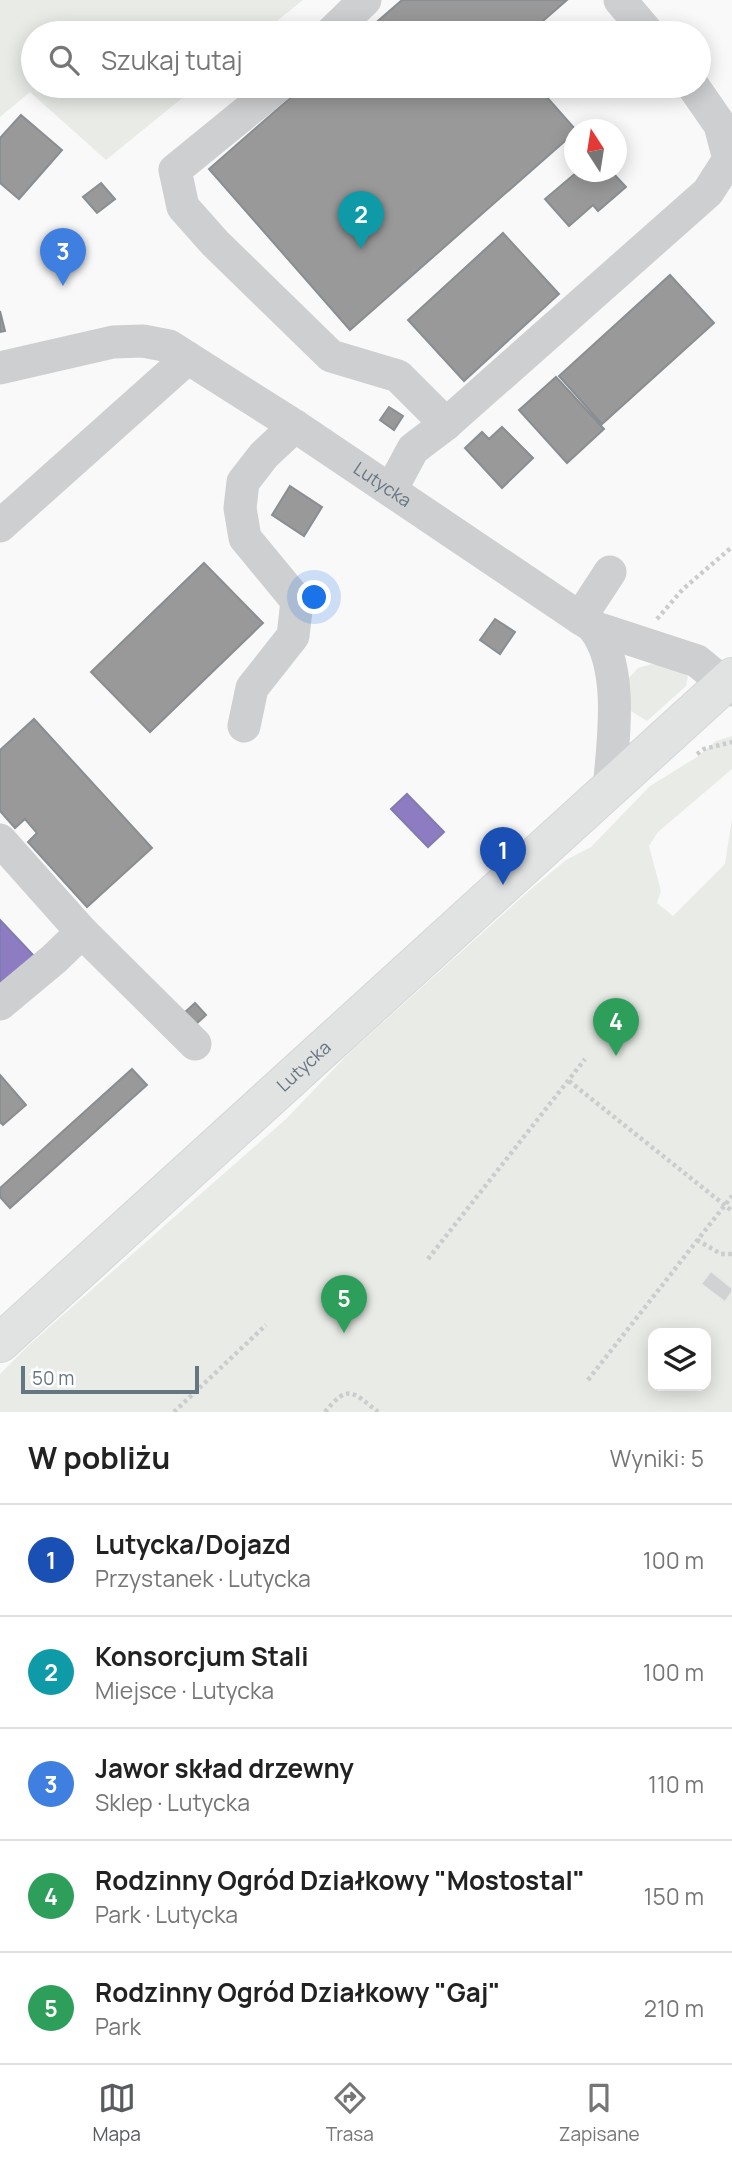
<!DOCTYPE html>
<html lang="pl">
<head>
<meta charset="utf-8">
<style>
  :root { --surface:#fff; --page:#f6f6f6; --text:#222; --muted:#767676; --line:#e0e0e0; --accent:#585c60 }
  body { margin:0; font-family:Manrope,sans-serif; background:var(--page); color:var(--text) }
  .controls { position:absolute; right:21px; bottom:21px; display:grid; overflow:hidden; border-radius:14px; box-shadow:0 4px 18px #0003 }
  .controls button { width:63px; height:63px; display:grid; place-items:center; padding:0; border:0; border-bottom:2px solid var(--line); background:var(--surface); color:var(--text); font:35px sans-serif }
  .compass { position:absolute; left:564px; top:119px; width:63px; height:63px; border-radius:50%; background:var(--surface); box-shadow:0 4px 18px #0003; rotate:348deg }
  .scale { position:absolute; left:21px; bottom:18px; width:178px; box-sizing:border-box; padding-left:7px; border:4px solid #657683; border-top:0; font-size:19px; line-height:24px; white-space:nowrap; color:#657683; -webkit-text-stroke:5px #fff; paint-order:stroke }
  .you { position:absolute; left:315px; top:598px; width:24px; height:24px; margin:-18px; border:5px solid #fff; border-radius:50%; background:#1a73e8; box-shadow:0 0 0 10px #1a73e833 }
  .badge { display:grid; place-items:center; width:46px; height:46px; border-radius:50%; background:var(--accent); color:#fff; font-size:23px; font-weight:700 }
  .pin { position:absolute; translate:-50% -58px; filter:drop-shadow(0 2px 4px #0008) }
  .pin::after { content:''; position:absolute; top:37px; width:24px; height:21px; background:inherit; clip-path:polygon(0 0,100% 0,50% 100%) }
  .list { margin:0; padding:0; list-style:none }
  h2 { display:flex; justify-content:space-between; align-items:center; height:91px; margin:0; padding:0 28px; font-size:30px }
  h2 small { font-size:23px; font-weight:400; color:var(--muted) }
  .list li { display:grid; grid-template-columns:46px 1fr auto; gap:21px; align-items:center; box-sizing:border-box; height:112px; padding:0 28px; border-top:2px solid var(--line) }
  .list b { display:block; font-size:26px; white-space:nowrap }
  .list p { margin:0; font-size:23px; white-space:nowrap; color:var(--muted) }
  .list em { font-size:23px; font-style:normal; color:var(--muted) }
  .icon { flex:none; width:38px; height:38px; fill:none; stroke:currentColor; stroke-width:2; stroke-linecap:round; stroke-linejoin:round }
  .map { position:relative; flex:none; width:732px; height:1412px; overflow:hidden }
  .search { position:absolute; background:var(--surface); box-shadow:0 4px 18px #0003; left:21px; right:21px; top:21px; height:77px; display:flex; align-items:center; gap:18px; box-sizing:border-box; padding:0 24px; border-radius:38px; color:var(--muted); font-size:26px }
  .sheet { height:651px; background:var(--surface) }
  nav { display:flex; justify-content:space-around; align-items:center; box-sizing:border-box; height:98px; border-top:2px solid var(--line); background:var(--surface); font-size:19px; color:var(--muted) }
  nav a { display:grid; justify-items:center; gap:4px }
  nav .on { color:var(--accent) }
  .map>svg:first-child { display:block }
</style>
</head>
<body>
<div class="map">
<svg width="732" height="1412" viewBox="0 0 732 1412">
  <rect width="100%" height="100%" fill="#f9f9f9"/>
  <path fill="#e8ebe6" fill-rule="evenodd" d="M0,0H303L262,33H33V86H197L106,160L30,92L0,117Z
    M652,664L676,668L688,676L686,686L647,721L631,711L628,679L638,668Z
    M732,736V769L658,832L649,846L661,891L657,903L673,916L725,864L732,819V1412H0V1374L30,1344L286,1119L350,1052L530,890L566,860L591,847L650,786L697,757L716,741ZM653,1333H706V1386H653Z"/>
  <path fill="#8e7cc3" stroke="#827ab0" stroke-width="2" d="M407,794L444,832L428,847L391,809Z
    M0,920L34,956L0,987Z"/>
  <path fill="#999" stroke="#898e92" stroke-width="2" d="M402,0H567L529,33H364Z
    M304,86H537L576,130L574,133L350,330L209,169Z
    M21,115L62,150L19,199L0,183V138Z
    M577,172H612L626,187L598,211L593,205L569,226L545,199Z
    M101,183L115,199L97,213L83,197Z
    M503,233L559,294L464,381L408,320Z
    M670,275L714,323L602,424L559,376Z
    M0,311L5,331L0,332Z
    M556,377L604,429L567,463L519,410Z
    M389,407L403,416L394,430L380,420Z
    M502,427L533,458L502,488L465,448L482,432L489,439Z
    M290,486L322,507L304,536L272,515Z
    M204,563L263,623L150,732L91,672Z
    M495,619L515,632L500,654L480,640Z
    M34,719L152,848L87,907L28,842L37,833L25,819L15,828L0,811V750Z
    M195,1003L206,1015L195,1025L184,1013Z
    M132,1069L147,1085L10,1208L0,1197V1188Z
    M0,1075L26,1105L3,1125L0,1122Z"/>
  <path fill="#d0d2d3" stroke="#e8e8e8" stroke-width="2" d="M711,1271L732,1288V1292L725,1302L701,1284Z"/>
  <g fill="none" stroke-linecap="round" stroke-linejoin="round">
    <defs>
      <g id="major">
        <path id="s2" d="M0,1343L732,677"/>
      </g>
    </defs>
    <use href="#major" stroke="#d5d6d7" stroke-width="40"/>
    <path stroke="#cbcccd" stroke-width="4.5" stroke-dasharray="3.5 3.5" stroke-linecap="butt" d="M657,619L683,589L732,547
      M697,754L704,749L732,742
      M569,1081L732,1211
      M697,1240L721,1254H732
      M428,1259L585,1059
      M588,1380L732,1196
      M174,1412L266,1325
      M325,1412C348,1384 352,1391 378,1412"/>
    <g stroke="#cecfd0" stroke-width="33">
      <path d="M620,0L648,33"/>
      <path d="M331,33L365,0"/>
      <path d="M278,86L175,170L183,207L215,243L331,356L398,376L446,424"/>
      <path id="s1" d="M0,368L113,342L143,341L169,346L295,426L580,618C584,621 590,624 593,627C625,666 613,743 609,789"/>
      <path d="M391,490L413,449L446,424L708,192L729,159L720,125L693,86"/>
      <path d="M0,526L188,358"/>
      <path d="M580,618L610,572"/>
      <path d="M593,627L697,661L732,690"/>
      <path d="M244,726L252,688L293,636L297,601L245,538L240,508L243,482L264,455L295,426"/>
      <path d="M0,840L82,932L195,1044"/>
      <path d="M0,1004L54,959L82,932"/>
    </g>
    <use href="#major" stroke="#e1e2e2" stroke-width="38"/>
  </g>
  <g text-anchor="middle" stroke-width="7" stroke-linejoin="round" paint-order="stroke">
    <g font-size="18" fill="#657683" stroke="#fff">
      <text dy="6" stroke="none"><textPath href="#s1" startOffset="427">Lutycka</textPath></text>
      <text dy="6" stroke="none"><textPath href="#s2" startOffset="411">Lutycka</textPath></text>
    </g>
  </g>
</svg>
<div class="controls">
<button><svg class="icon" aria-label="layers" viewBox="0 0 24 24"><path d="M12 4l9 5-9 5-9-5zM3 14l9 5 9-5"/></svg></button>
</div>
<svg class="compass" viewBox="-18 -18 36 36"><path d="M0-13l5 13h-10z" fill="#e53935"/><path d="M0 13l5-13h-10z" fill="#767676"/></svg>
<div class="scale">50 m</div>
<div class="you"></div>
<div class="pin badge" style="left:503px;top:885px;background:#1a4fb4">1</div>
<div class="pin badge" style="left:361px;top:249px;background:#0f9aa8">2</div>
<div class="pin badge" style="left:63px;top:286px;background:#3f7fe0">3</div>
<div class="pin badge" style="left:616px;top:1056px;background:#2e9e5b">4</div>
<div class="pin badge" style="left:344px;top:1333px;background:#2e9e5b">5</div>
<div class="search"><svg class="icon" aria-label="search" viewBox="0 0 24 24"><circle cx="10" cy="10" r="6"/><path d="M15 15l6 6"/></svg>Szukaj tutaj</div>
</div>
<section class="sheet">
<h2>W pobliżu<small>Wyniki: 5</small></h2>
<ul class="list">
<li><span class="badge" style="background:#1a4fb4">1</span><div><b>Lutycka/Dojazd</b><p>Przystanek · Lutycka</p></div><em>100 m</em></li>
<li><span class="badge" style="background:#0f9aa8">2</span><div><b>Konsorcjum Stali</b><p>Miejsce · Lutycka</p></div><em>100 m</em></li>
<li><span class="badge" style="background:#3f7fe0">3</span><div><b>Jawor skład drzewny</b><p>Sklep · Lutycka</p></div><em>110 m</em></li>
<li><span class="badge" style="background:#2e9e5b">4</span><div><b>Rodzinny Ogród Działkowy &quot;Mostostal&quot;</b><p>Park · Lutycka</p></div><em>150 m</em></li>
<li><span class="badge" style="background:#2e9e5b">5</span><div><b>Rodzinny Ogród Działkowy &quot;Gaj&quot;</b><p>Park</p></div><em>210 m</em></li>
</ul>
</section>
<nav>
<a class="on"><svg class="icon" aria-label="map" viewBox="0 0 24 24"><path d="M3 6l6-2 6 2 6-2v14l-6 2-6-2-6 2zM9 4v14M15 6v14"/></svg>Mapa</a>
<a><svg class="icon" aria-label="directions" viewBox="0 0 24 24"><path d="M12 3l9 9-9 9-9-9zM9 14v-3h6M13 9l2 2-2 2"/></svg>Trasa</a>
<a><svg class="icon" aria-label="saved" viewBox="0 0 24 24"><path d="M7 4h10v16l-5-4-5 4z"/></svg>Zapisane</a>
</nav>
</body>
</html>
